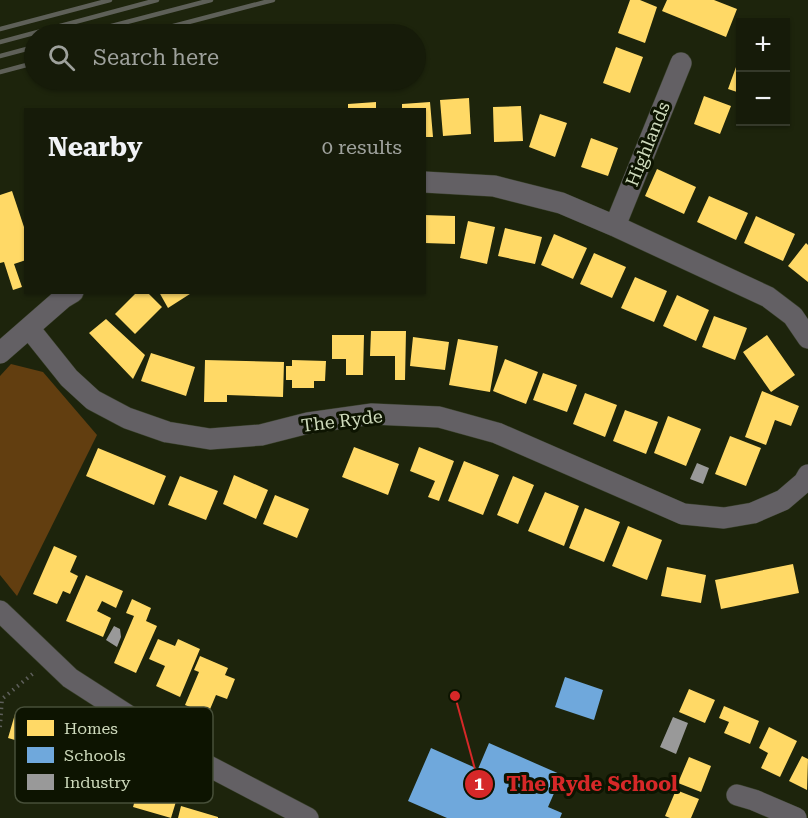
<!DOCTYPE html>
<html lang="en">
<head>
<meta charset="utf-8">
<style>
  :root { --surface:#161b09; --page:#1f2412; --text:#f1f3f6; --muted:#9ea19c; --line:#35392a }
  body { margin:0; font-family:"Roboto Serif",serif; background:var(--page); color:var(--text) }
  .controls { position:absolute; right:18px; top:18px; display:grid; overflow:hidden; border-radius:0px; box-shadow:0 2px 4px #0004 }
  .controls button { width:54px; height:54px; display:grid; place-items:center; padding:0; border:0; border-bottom:2px solid var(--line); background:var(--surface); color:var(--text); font:30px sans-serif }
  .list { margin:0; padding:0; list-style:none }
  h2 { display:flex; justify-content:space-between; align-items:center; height:78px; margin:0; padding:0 24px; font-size:26px }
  h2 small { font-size:20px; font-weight:400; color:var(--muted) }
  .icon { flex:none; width:33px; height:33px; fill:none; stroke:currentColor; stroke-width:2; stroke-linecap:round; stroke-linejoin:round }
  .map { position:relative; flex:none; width:808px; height:818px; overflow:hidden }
  .search { position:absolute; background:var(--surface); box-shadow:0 2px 4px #0004; left:24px; top:24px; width:402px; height:66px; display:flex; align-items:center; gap:15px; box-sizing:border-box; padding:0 21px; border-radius:33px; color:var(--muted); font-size:22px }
  .panel { position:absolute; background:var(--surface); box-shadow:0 2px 4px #0004; left:24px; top:108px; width:402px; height:186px; border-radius:0px }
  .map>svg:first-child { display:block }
</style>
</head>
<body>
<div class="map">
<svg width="808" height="818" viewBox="0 0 808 818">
  <rect width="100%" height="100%" fill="#1d240c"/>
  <path fill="#623e10" d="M11,364L43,372L97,435L17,596L0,575V376Z"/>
  <path fill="#ffd966" d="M630,0H640L657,7L645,43L618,33Z
    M667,0H714L737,9L726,37L662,11Z
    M616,47L643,57L630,93L603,83Z
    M740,56V93L728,89Z
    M704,96L731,106L720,134L694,124Z
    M469,98L471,134L443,136L440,100Z
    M376,102V110H348V104Z
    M430,102L433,137H424V110H402V104Z
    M521,106L523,141L494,142L493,107Z
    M540,114L567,123L555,157L529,147Z
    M591,138L618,148L608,176L581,167Z
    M657,169L696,187L684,214L645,196Z
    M12,191L26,233V260L14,264L22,287L13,290L4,262L0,263V195Z
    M709,196L748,213L736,240L697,222Z
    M424,215L455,216V244L424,243Z
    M756,216L795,234L783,261L744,243Z
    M468,221L495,227L487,264L460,258Z
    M505,228L542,237L535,264L498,256Z
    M554,234L587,248L573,279L541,265Z
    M806,243L808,245V282L788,266Z
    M594,253L626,267L612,298L580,284Z
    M635,277L667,291L654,322L621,308Z
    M137,292H147L162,307L135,334L115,314Z
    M159,292H193L168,308Z
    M677,295L709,310L696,341L663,326Z
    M714,316L747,328L735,360L702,347Z
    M106,319L145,355L133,379L89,333Z
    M371,331H406L405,380H395V356H370Z
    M332,335H364L363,375H346V359H332Z
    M767,335L795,375L771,392L743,352Z
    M413,337L449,342L445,370L410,366Z
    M458,339L498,346L490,392L449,385Z
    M151,353L195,367L186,396L141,381Z
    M505,359L538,372L526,404L493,391Z
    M205,360L284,362L283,397L227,395V402H204Z
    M292,360L326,361L325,381H314V388H292V380H286V366H292Z
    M543,373L577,385L567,412L533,400Z
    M762,391L799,406L791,426L775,420L766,445L745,437Z
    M585,393L617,405L605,437L573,424Z
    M625,410L658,422L646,454L613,441Z
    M668,416L701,429L686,466L654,453Z
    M730,436L761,448L746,486L715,474Z
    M354,447L399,464L388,495L342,477Z
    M419,447L454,461L439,501L428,497L435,481L410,471Z
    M98,448L166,476L154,505L86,476Z
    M464,461L499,475L483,515L448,501Z
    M234,475L268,490L256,519L223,504Z
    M180,476L218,491L206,520L168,505Z
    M513,476L534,485L518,524L497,515Z
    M545,492L579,506L564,546L528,531Z
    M275,495L309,509L297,538L263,524Z
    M585,508L620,522L604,562L569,548Z
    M628,526L662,540L647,580L612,566Z
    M54,546L77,556L70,572L78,576L70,594L63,591L57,604L33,594Z
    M793,564L799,593L721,609L715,580Z
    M667,567L706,575L701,603L661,596Z
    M86,575L123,591L116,608L102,601L97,611L111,618L103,637L66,621Z
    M132,599L151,608L146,621L157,626L136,673L114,663L134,616L126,613Z
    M158,639L175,646L178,639L200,649L180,697L156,686L165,666L149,659Z
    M200,656L228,668L225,675L235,679L227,699L216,695L208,714L185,705L199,672L194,670Z
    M689,689L715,700L705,723L679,712Z
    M724,706L759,721L750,744L724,733L729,722L719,718Z
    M15,714L53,726L46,749L8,738Z
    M769,727L797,741L780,777L761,768L768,753L759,748Z
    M802,756L808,759L807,790L789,781Z
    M689,757L711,766L701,792L678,783Z
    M140,783L178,795L171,818L133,807Z
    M676,790L699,799L691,818H670L665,816Z
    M181,806L218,817V818H178Z"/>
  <path fill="#6fa8dc" d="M565,677L603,690L594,720L555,707Z
    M489,743L562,775L548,807L562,813L560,818H447L408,801L431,748L478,769Z"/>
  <path fill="#999" d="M697,463L709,468L703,484L690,479Z
    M114,626L120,629L121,637L117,647L106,640Z
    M673,717L688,723L676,754L660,747Z"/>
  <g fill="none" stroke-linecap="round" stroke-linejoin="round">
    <defs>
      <path id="minor" d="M424,182L494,186L561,203L615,226L768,297L793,316L808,338
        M615,226L681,63
        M29,328L69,378L93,400L127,418L167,432L210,439L261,435L308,423L372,414L439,417L497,433L683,514L724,518L753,513L783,500L804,482L808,475
        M0,353L63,298L73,292
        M0,611L70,678L199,761L308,818
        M737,795L754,800L796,818"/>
    </defs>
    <use href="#minor" stroke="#383f2a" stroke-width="22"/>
    <path stroke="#5e5f5b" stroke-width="4" stroke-dasharray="1.5 4.5" stroke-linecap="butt" d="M0,727L2,699L36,671"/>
    <use href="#minor" stroke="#636064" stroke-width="21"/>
    <path stroke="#5e6058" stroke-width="4.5" d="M0,29L110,0
      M81,34L211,0
      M143,34L273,0
      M0,42L157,0
      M0,56L34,47
      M0,72L34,63"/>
  </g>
  <g text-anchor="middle" stroke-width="6" stroke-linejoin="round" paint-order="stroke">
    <g font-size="18" fill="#cedabc" stroke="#0d1401">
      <text transform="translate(648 144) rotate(-68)" y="6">Highlands</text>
      <text transform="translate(342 421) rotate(-7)" y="6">The Ryde</text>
    </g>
  </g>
  <rect x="15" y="707" width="198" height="96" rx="9" fill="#0d1401" stroke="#474f39" stroke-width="1.5"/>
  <rect x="27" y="720" width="27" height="16" fill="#ffd966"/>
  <rect x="27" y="747" width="27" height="16" fill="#6fa8dc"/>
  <rect x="27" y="774" width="27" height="16" fill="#999"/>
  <g font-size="16" fill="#cedabc">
    <text x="64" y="734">Homes</text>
    <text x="64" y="761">Schools</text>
    <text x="64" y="788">Industry</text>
  </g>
  <path fill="none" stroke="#d62828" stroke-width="2" d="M455 696L479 784"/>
  <g fill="#d62828" stroke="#0d1401" stroke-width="2">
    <circle cx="455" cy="696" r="6"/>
    <circle cx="479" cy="784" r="15"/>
  </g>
  <g font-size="18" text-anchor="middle" font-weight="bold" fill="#fff">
    <text x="479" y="790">1</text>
  </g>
  <g font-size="20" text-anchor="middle" font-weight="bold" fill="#d62828" stroke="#0d1401" stroke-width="6" stroke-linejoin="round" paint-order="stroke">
    <text x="592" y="791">The Ryde School</text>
  </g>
</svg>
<div class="controls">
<button>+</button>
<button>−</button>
</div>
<div class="search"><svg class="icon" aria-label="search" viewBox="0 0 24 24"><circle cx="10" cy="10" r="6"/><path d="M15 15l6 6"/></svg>Search here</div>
<section class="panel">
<h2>Nearby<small>0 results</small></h2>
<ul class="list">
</ul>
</section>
</div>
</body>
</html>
